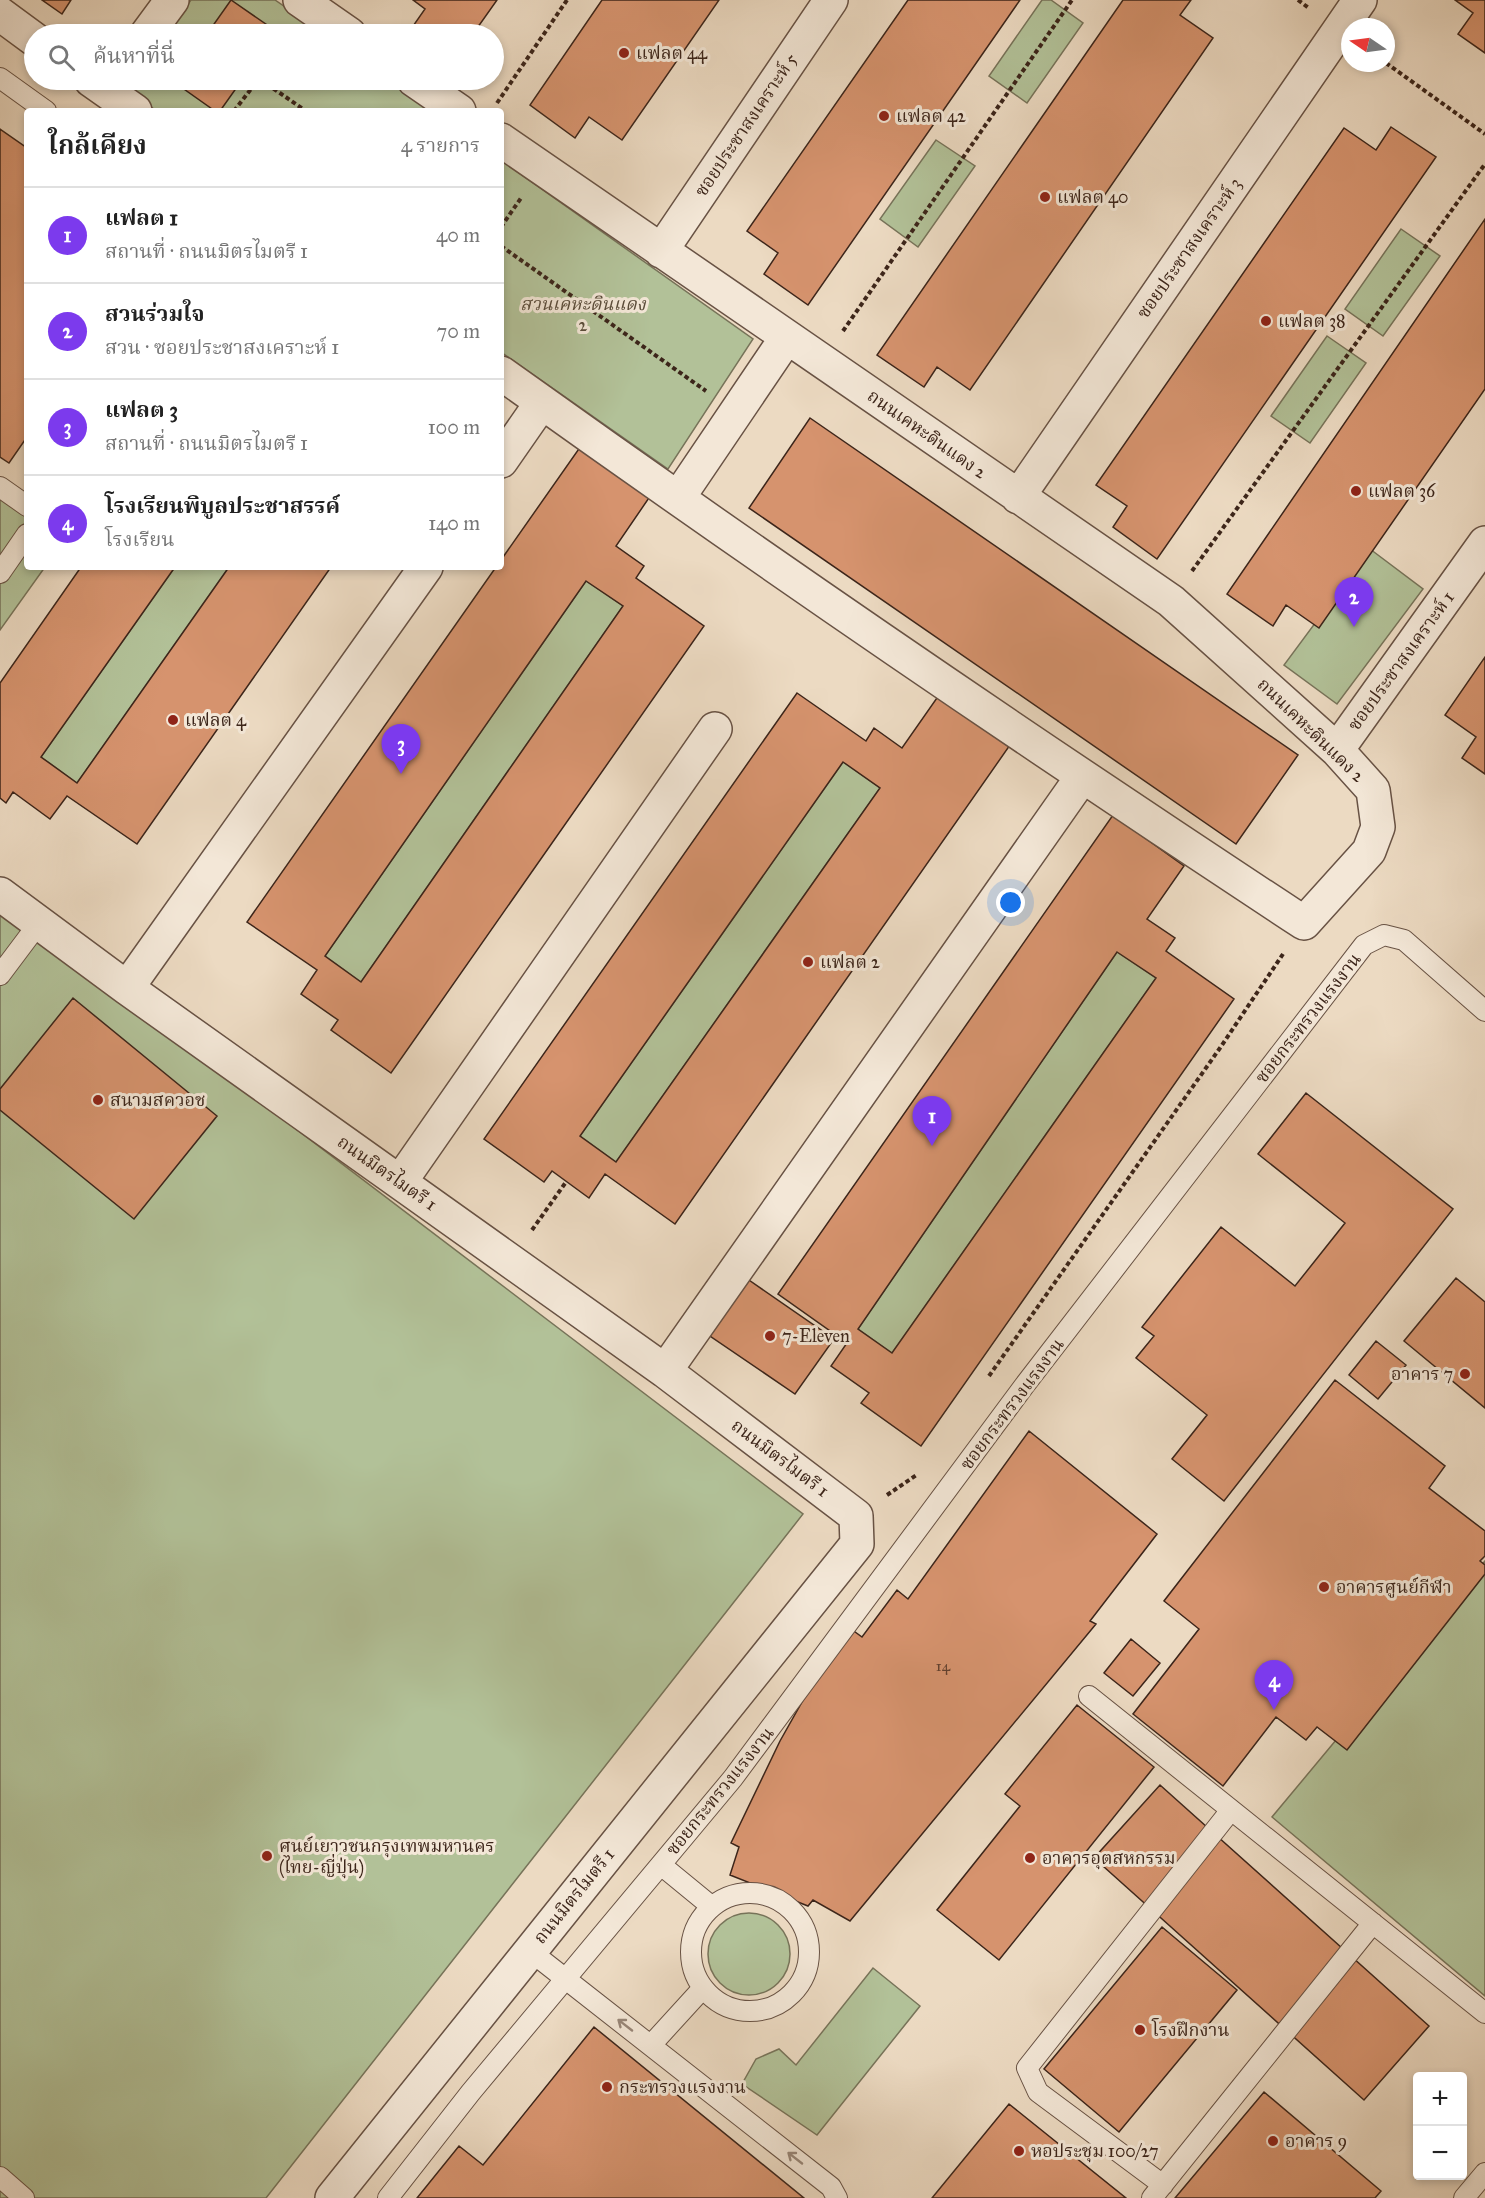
<!DOCTYPE html>
<html lang="th">
<head>
<meta charset="utf-8">
<style>
  :root { --surface:#fff; --page:#f2f2f2; --text:#222; --muted:#767676; --line:#e0e0e0; --accent:#7c3aed }
  body { margin:0; font-family:"IM FELL Great Primer","Noto Serif Thai",serif; background:var(--page); color:var(--text) }
  .controls { position:absolute; right:18px; bottom:18px; display:grid; overflow:hidden; border-radius:6px; box-shadow:0 3px 9px #0003 }
  .controls button { width:54px; height:54px; display:grid; place-items:center; padding:0; border:0; border-bottom:2px solid var(--line); background:var(--surface); color:var(--text); font:30px sans-serif }
  .compass { position:absolute; left:1341px; top:18px; width:54px; height:54px; border-radius:50%; background:var(--surface); box-shadow:0 3px 9px #0003; rotate:283deg }
  .you { position:absolute; left:1011px; top:903px; width:21px; height:21px; margin:-15px; border:4px solid #fff; border-radius:50%; background:#1a73e8; box-shadow:0 0 0 9px #1a73e833 }
  .badge { display:grid; place-items:center; width:39px; height:39px; border-radius:50%; background:var(--accent); color:#fff; font-size:20px; font-weight:700 }
  .pin { position:absolute; translate:-50% -50px; filter:drop-shadow(0 2px 3px #0008) }
  .pin::after { content:''; position:absolute; top:32px; width:21px; height:18px; background:inherit; clip-path:polygon(0 0,100% 0,50% 100%) }
  .list { margin:0; padding:0; list-style:none }
  h2 { display:flex; justify-content:space-between; align-items:center; height:78px; margin:0; padding:0 24px; font-size:26px }
  h2 small { font-size:20px; font-weight:400; color:var(--muted) }
  .list li { display:grid; grid-template-columns:39px 1fr auto; gap:18px; align-items:center; box-sizing:border-box; height:96px; padding:0 24px; border-top:2px solid var(--line) }
  .list b { display:block; font-size:22px; white-space:nowrap }
  .list p { margin:0; font-size:20px; white-space:nowrap; color:var(--muted) }
  .list em { font-size:20px; font-style:normal; color:var(--muted) }
  .icon { flex:none; width:33px; height:33px; fill:none; stroke:currentColor; stroke-width:2; stroke-linecap:round; stroke-linejoin:round }
  .map { position:relative; flex:none; width:1485px; height:2198px; overflow:hidden }
  .search { position:absolute; background:var(--surface); box-shadow:0 3px 9px #0003; left:24px; top:24px; width:480px; height:66px; display:flex; align-items:center; gap:15px; box-sizing:border-box; padding:0 21px; border-radius:33px; color:var(--muted); font-size:22px }
  .panel { position:absolute; background:var(--surface); box-shadow:0 3px 9px #0003; left:24px; top:108px; width:480px; height:462px; border-radius:6px }
  .map>svg:first-child { display:block }
</style>
</head>
<body>
<div class="map">
<svg width="1485" height="2198" viewBox="0 0 1485 2198">
  <rect width="100%" height="100%" fill="#ecdac2"/>
  <filter id="stains"><feTurbulence type="fractalNoise" baseFrequency=".00333" numOctaves="4"/><feColorMatrix values="0 0 0 0 .2 0 0 0 0 .09 0 0 0 0 .02 0 0 0 .5 -.17"/></filter>
  <radialGradient id="worn" r=".72"><stop offset=".6" stop-color="#630" stop-opacity="0"/><stop offset="1" stop-color="#630" stop-opacity=".3"/></radialGradient>
  <path fill="#b2c198" stroke="#777359" stroke-width="1.5" d="M191,0H275L324,34H166Z
    M1042,0H1051L1083,23L1027,103L989,76Z
    M134,80H387L432,111H157L126,90Z
    M936,140L975,166L918,247L880,219Z
    M501,160L753,339L668,469L501,352Z
    M1401,229L1440,256L1383,336L1345,309Z
    M1327,336L1366,363L1310,443L1271,416Z
    M0,484L27,503V567H45L0,630Z
    M1370,549L1423,589L1337,704L1284,665Z
    M175,567H229L77,783L41,757Z
    M586,581L623,606L361,982L325,956Z
    M843,762L880,788L616,1162L580,1136Z
    M0,904L803,1514L266,2198H0Z
    M1117,952L1156,978L892,1353L858,1329Z
    M1485,1561V1996L1272,1817Z
    M708 1954a41 41 0 1 1 82 0a41 41 0 1 1-82 0Z
    M873,1968L920,2006L817,2135L742,2084L756,2059L779,2049L796,2065Z"/>
  <path fill="#d6936e" stroke="#3c251a" stroke-width="1.5" fill-rule="evenodd" d="M42,0H71L62,14Z
    M231,0L276,31L273,34H207Z
    M413,0H497L473,34H419L411,29L425,9Z
    M602,0H719L622,140L589,117L575,138L530,105Z
    M908,0H1020L808,305L764,274L778,253L747,231Z
    M1123,0H1191L1180,15L1213,38L970,390L937,367L924,387L877,355Z
    M1455,0H1485V53L1458,34L1473,13Z
    M175,80H242L220,111H215L174,82Z
    M1391,127L1436,157L1157,559L1113,527L1127,506L1096,485L1344,128L1376,150Z
    M0,129L27,148V437L9,463L0,457Z
    M1485,219V389L1319,628L1286,605L1273,626L1227,594Z
    M810,418L1298,755L1236,844L749,508Z
    M583,443L653,492L616,546L644,566L636,578L704,626L391,1073L331,1030L338,1020L301,994L317,970L247,922L496,567H501V560ZM586,581L623,606L361,982L325,956Z
    M81,567H175L41,757L77,783L229,567H331L137,844L67,796L50,819L13,792L6,803L0,798V683Z
    M1485,657V774L1462,758L1476,737L1445,715Z
    M797,693L866,741L874,728L902,748L939,695L1010,745L675,1224L605,1174L589,1198L552,1171L544,1182L484,1139ZM843,762L880,788L616,1162L580,1136Z
    M1113,815L1184,866L1147,919L1175,938L1166,951L1234,999L921,1446L861,1403L869,1393L831,1366L847,1343L778,1294ZM1117,952L1156,978L892,1353L858,1329Z
    M73,998L217,1116L134,1219L0,1110V1089Z
    M1306,1093L1453,1209L1224,1501L1172,1459L1207,1415L1136,1358L1154,1336L1142,1327L1221,1227L1295,1286L1345,1223L1258,1154Z
    M746,1278L834,1339L795,1394L707,1334Z
    M1456,1278L1485,1302V1408L1404,1341Z
    M1376,1341L1406,1365L1378,1399L1349,1375Z
    M1335,1380L1445,1466L1429,1488L1485,1531V1556L1480,1561L1485,1565V1574L1347,1750L1317,1727L1306,1740L1276,1717L1223,1786L1133,1714L1199,1629L1164,1601Z
    M1029,1431L1157,1534L1090,1621L1096,1624L850,1921L813,1900L808,1906L730,1875L739,1847L731,1843L780,1741L806,1695L851,1629L862,1637L897,1590L908,1599Z
    M1131,1639L1160,1663L1133,1696L1104,1673Z
    M1077,1705L1154,1767L999,1960L937,1910L1020,1806L1005,1794Z
    M1160,1785L1429,2026L1364,2100L1094,1858Z
    M1162,1927L1237,1990L1119,2132L1044,2069Z
    M594,2027L804,2198H417L459,2146L483,2165Z
    M1264,2092L1381,2191L1375,2198H1175Z
    M1009,2104L1126,2198H932Z"/>
  <g fill="none" stroke-linecap="round" stroke-linejoin="round">
    <defs>
      <path id="lane" d="M0,78L46,111
        M0,487L27,506
        M0,573L27,534
        M0,975L39,923
        M1089,1696L1485,2013
        M661,1865L711,1906
        M691 1952a59 59 0 1 1 118 0a59 59 0 1 1-118 0Z
        M530,1951L831,2187L837,2198
        M651,2045L703,1988
        M0,2177L24,2198
        M1163,2185L1038,2092L1027,2068L1231,1810
        M388,2198L471,2092L733,1778L1024,1386L1364,945L1384,935L1404,940L1485,1011
        M1152,2198L1373,1923
        M1464,2198L1485,2173"/>
      <path id="street" d="M300,0L349,34
        M0,14L34,39
        M147,34L172,0
        M91,80L135,111
        M414,80L459,111
        M501,140L1171,601L1337,750L1373,790L1378,827L1369,851L1304,923C1033,745 765,562 501,373
        M661,251L831,0
        M501,461L542,402
        M1018,497L1360,0
        M678,498L787,337
        M1337,750L1485,543
        M0,894L127,988L665,1371L856,1516L857,1544L332,2198
        M127,988L426,567
        M400,1182L715,729
        M665,1371L1082,777"/>
    </defs>
    <use href="#lane" stroke="#685244" stroke-width="22"/>
    <use href="#street" stroke="#685244" stroke-width="36"/>
    <path stroke="#3c251a" stroke-width="4" stroke-dasharray="4.5 3" stroke-linecap="butt" d="M1298,0L1310,9
      M1386,63L1485,134
      M261,80L306,111
      M497,103L567,0
      M234,111L258,80
      M501,227L521,198
      M501,246L706,391
      M843,331L1072,0
      M1192,571L1485,164
      M532,1230L566,1182
      M989,1376L1220,1048L1283,954
      M887,1495L918,1474"/>
    <use href="#lane" stroke="#f3e7d7" stroke-width="20"/>
    <use href="#street" stroke="#f3e7d7" stroke-width="33"/>
  </g>
  <defs><path id="oneway-shaft" d="M-6 0H5M1.5-3L5.5 0L1.5 3" fill="none" stroke-width="1.6" stroke-linecap="round" stroke-linejoin="round" transform="scale(1.5)"/></defs>
  <g stroke="#988678">
    <use href="#oneway-shaft" transform="translate(625 2025) rotate(-142)"/>
    <use href="#oneway-shaft" transform="translate(795 2158) rotate(-142)"/>
  </g>
  <g fill="#8f2418" stroke="#f3e7d7" stroke-width="2">
    <circle cx="624" cy="53" r="6"/>
    <circle cx="884" cy="116" r="6"/>
    <circle cx="1045" cy="197" r="6"/>
    <circle cx="1266" cy="321" r="6"/>
    <circle cx="1356" cy="491" r="6"/>
    <circle cx="173" cy="720" r="6"/>
    <circle cx="808" cy="962" r="6"/>
    <circle cx="98" cy="1100" r="6"/>
    <circle cx="770" cy="1336" r="6"/>
    <circle cx="1465" cy="1374" r="6"/>
    <circle cx="1324" cy="1587" r="6"/>
    <circle cx="267" cy="1856" r="6"/>
    <circle cx="1030" cy="1858" r="6"/>
    <circle cx="1140" cy="2030" r="6"/>
    <circle cx="607" cy="2087" r="6"/>
    <circle cx="1273" cy="2141" r="6"/>
    <circle cx="1019" cy="2151" r="6"/>
  </g>
  <g text-anchor="middle" stroke-width="6" stroke-linejoin="round" paint-order="stroke">
    <g font-size="15" fill="#62402f">
      <text x="943" y="1671">14</text>
    </g>
    <g font-size="18" fill="#3c251a" stroke="#f3e7d7" text-anchor="start">
      <text x="636" y="59">แฟลต 44</text>
      <text x="896" y="122">แฟลต 42</text>
      <text x="1057" y="203">แฟลต 40</text>
      <text x="1278" y="327">แฟลต 38</text>
      <text x="1368" y="497">แฟลต 36</text>
      <text x="185" y="726">แฟลต 4</text>
      <text x="820" y="968">แฟลต 2</text>
      <text x="110" y="1106">สนามสควอช</text>
      <text x="782" y="1342">7-Eleven</text>
      <text x="1453" y="1380" text-anchor="end">อาคาร 7</text>
      <text x="1336" y="1593">อาคารศูนย์กีฬา</text>
      <text x="279" y="1852">ศูนย์เยาวชนกรุงเทพมหานคร<tspan x="279" dy="21">(ไทย-ญี่ปุ่น)</tspan></text>
      <text x="1042" y="1864">อาคารอุตสหกรรม</text>
      <text x="1152" y="2036">โรงฝึกงาน</text>
      <text x="619" y="2093">กระทรวงแรงงาน</text>
      <text x="1285" y="2147">อาคาร 9</text>
      <text x="1031" y="2157">หอประชุม 100/27</text>
    </g>
    <g font-size="18" fill="#3c251a" stroke="#f3e7d7">
      <text transform="translate(746 125) rotate(-56)" y="6">ซอยประชาสงเคราะห์ 5</text>
      <text transform="translate(1189 248) rotate(-55)" y="6">ซอยประชาสงเคราะห์ 3</text>
      <text transform="translate(927 434) rotate(35)" y="6">ถนนเคหะดินแดง 2</text>
      <text transform="translate(1401 661) rotate(-54)" y="6">ซอยประชาสงเคราะห์ 1</text>
      <text transform="translate(1311 730) rotate(44)" y="6">ถนนเคหะดินแดง 2</text>
      <text transform="translate(1308 1018) rotate(-52)" y="6">ซอยกระทรวงแรงงาน</text>
      <text transform="translate(387 1173) rotate(35)" y="6">ถนนมิตรไมตรี 1</text>
      <text transform="translate(1012 1404) rotate(-53)" y="6">ซอยกระทรวงแรงงาน</text>
      <text transform="translate(780 1458) rotate(37)" y="6">ถนนมิตรไมตรี 1</text>
      <text transform="translate(720 1791) rotate(-51)" y="6">ซอยกระทรวงแรงงาน</text>
      <text transform="translate(574 1896) rotate(-51)" y="6">ถนนมิตรไมตรี 1</text>
    </g>
    <g font-size="18" font-style="italic" fill="#5a4c3a" stroke="#f3e7d7">
      <text x="583" y="310">สวนเคหะดินแดง<tspan x="583" dy="21">2</tspan></text>
    </g>
  </g>
  <rect width="100%" height="100%" filter="url(#stains)"/>
  <rect width="100%" height="100%" fill="url(#worn)"/>
</svg>
<div class="controls">
<button>+</button>
<button>−</button>
</div>
<svg class="compass" viewBox="-18 -18 36 36"><path d="M0-13l5 13h-10z" fill="#e53935"/><path d="M0 13l5-13h-10z" fill="#767676"/></svg>
<div class="you"></div>
<div class="pin badge" style="left:932px;top:1146px">1</div>
<div class="pin badge" style="left:1354px;top:627px">2</div>
<div class="pin badge" style="left:401px;top:774px">3</div>
<div class="pin badge" style="left:1274px;top:1710px">4</div>
<div class="search"><svg class="icon" aria-label="search" viewBox="0 0 24 24"><circle cx="10" cy="10" r="6"/><path d="M15 15l6 6"/></svg>ค้นหาที่นี่</div>
<section class="panel">
<h2>ใกล้เคียง<small>4 รายการ</small></h2>
<ul class="list">
<li><span class="badge">1</span><div><b>แฟลต 1</b><p>สถานที่ · ถนนมิตรไมตรี 1</p></div><em>40 m</em></li>
<li><span class="badge">2</span><div><b>สวนร่วมใจ</b><p>สวน · ซอยประชาสงเคราะห์ 1</p></div><em>70 m</em></li>
<li><span class="badge">3</span><div><b>แฟลต 3</b><p>สถานที่ · ถนนมิตรไมตรี 1</p></div><em>100 m</em></li>
<li><span class="badge">4</span><div><b>โรงเรียนพิบูลประชาสรรค์</b><p>โรงเรียน</p></div><em>140 m</em></li>
</ul>
</section>
</div>
</body>
</html>
